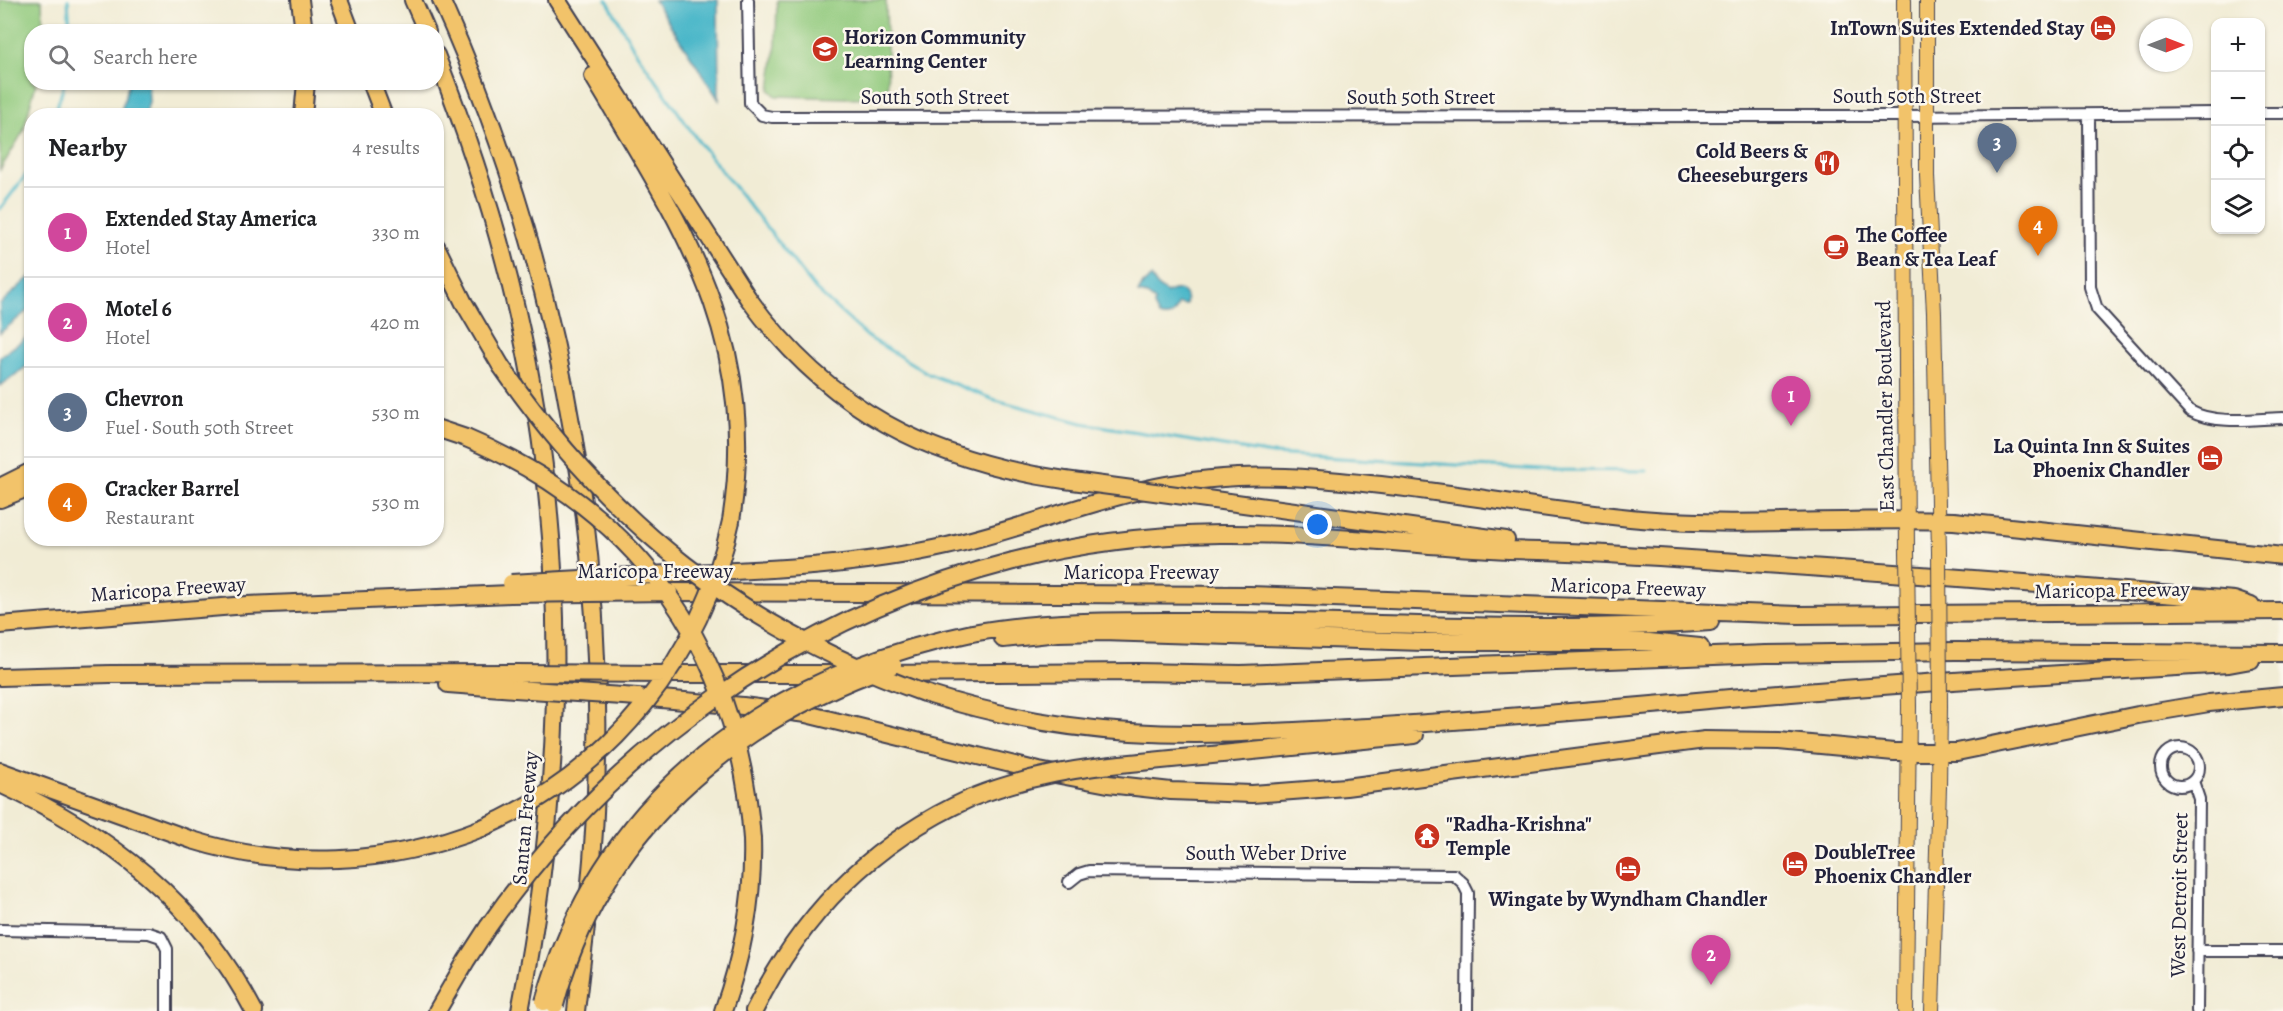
<!DOCTYPE html>
<html lang="en">
<head>
<meta charset="utf-8">
<style>
  :root { --surface:#fff; --page:#f2f2f2; --text:#202124; --muted:#757577; --line:#e0e0e0; --accent:#c8321e }
  body { margin:0; font-family:Alegreya,serif; background:var(--page); color:var(--text) }
  .controls { position:absolute; right:18px; top:18px; display:grid; overflow:hidden; border-radius:12px; box-shadow:0 2px 4px #0004 }
  .controls button { width:54px; height:54px; display:grid; place-items:center; padding:0; border:0; border-bottom:2px solid var(--line); background:var(--surface); color:var(--text); font:30px sans-serif }
  .compass { position:absolute; left:2139px; top:18px; width:54px; height:54px; border-radius:50%; background:var(--surface); box-shadow:0 2px 4px #0004; rotate:90deg }
  .you { position:absolute; left:1318px; top:525px; width:21px; height:21px; margin:-15px; border:4px solid #fff; border-radius:50%; background:#1a73e8; box-shadow:0 0 0 9px #1a73e833 }
  .badge { display:grid; place-items:center; width:39px; height:39px; border-radius:50%; background:var(--accent); color:#fff; font-size:20px; font-weight:700 }
  .pin { position:absolute; translate:-50% -50px; filter:drop-shadow(0 2px 3px #0008) }
  .pin::after { content:''; position:absolute; top:32px; width:21px; height:18px; background:inherit; clip-path:polygon(0 0,100% 0,50% 100%) }
  .list { margin:0; padding:0; list-style:none }
  h2 { display:flex; justify-content:space-between; align-items:center; height:78px; margin:0; padding:0 24px; font-size:26px }
  h2 small { font-size:20px; font-weight:400; color:var(--muted) }
  .list li { display:grid; grid-template-columns:39px 1fr auto; gap:18px; align-items:center; box-sizing:border-box; height:90px; padding:0 24px; border-top:2px solid var(--line) }
  .list b { display:block; font-size:22px; white-space:nowrap }
  .list p { margin:0; font-size:20px; white-space:nowrap; color:var(--muted) }
  .list em { font-size:20px; font-style:normal; color:var(--muted) }
  .icon { flex:none; width:33px; height:33px; fill:none; stroke:currentColor; stroke-width:2; stroke-linecap:round; stroke-linejoin:round }
  .map { position:relative; flex:none; width:2283px; height:1011px; overflow:hidden }
  .search { position:absolute; background:var(--surface); box-shadow:0 2px 4px #0004; left:24px; top:24px; width:420px; height:66px; display:flex; align-items:center; gap:15px; box-sizing:border-box; padding:0 21px; border-radius:24px; color:var(--muted); font-size:22px }
  .panel { position:absolute; background:var(--surface); box-shadow:0 2px 4px #0004; left:24px; top:108px; width:420px; height:438px; border-radius:24px }
  .map>svg:first-child { display:block }
</style>
</head>
<body>
<div class="map">
<svg width="2283" height="1011" viewBox="0 0 2283 1011">
  <rect width="100%" height="100%" fill="#fbf7ec"/>
  <filter id="ink" filterUnits="userSpaceOnUse"><feTurbulence type="fractalNoise" baseFrequency=".0167" numOctaves="2"/><feDisplacementMap in="SourceGraphic" scale="12" xChannelSelector="R" yChannelSelector="G"/><feConvolveMatrix kernelMatrix="1 2 1 2 8 2 1 2 1" color-interpolation-filters="sRGB"/></filter>
  <filter id="wash" filterUnits="userSpaceOnUse"><feTurbulence type="fractalNoise" baseFrequency=".008" numOctaves="4" result="noise"/><feDisplacementMap in="SourceGraphic" scale="24" xChannelSelector="R" yChannelSelector="G"/><feGaussianBlur stdDeviation="1.35" result="paint"/><feColorMatrix in="noise" values="0 0 0 0 0 0 0 0 0 0 0 0 0 0 0 0 0 1.4 0 .05"/><feComposite in="paint" operator="in"/></filter>
  <g filter="url(#wash)">
    <rect width="100%" height="100%" fill="#f1ecd5"/>
    <path fill="#90c97c" stroke="#59765c" stroke-width="1.5" d="M0,0H42L43,29V31L32,32V82L36,83L23,132L0,170Z
      M777,0H886L888,97L845,98L776,96L770,90L776,43Z"/>
    <path fill="#4cb7c9" stroke="#376c82" stroke-width="1.5" d="M654,0H718L719,100Z
      M129,83H148L149,102L145,115H120Z
      M31,276V308L0,333V304Z
      M1151,277L1157,286L1167,293C1178,286 1189,291 1186,305L1178,304C1175,315 1169,320 1159,316L1154,306L1155,301L1147,295L1138,293L1143,284Z
      M31,334V363L0,386V357Z"/>
    <g fill="none" stroke-linecap="round" stroke-linejoin="round">
      <path stroke="#4cb7c9" stroke-width="3" d="M68,0L70,32
        M607,0L634,49L699,142L816,290L868,337L929,374L992,399L1082,423L1272,454L1542,470L1647,471
        M54,116L65,82
        M0,209L32,167"/>
    </g>
  </g>
  <g filter="url(#ink)">
    <g fill="none" stroke-linecap="round" stroke-linejoin="round">
      <defs>
        <path id="minor" d="M748,0L750,103L762,115L772,117L1904,116L2216,113
          M2260,113H2283
          M2089,115L2090,287L2097,309L2190,411C2214,425 2256,419 2283,418
          M2161 767a19 19 0 1 1 38 0a19 19 0 1 1-38 0Z
          M2193,781L2199,799L2197,1011
          M1069,882L1079,874L1089,871L1454,875L1463,883L1468,893L1467,1011
          M0,930L149,933L161,937L167,949V1011
          M2197,951H2283"/>
        <path id="major" d="M1904,0L1907,552
          M1927,0V176L1934,313L1939,552
          M1906,1011L1909,707
          M1932,1011L1939,787L1940,707"/>
        <path id="highway" d="M300,0L304,32
          M339,0L351,32
          M413,0L427,32
          M441,0C567,279 619,589 589,894
          M557,0L748,298C829,410 930,461 1065,480
          M436,55C469,139 497,224 517,312C570,542 565,780 520,1011
          M593,76C682,226 760,337 731,521
          M371,82L384,116
          M303,116L306,82
          M436,246L464,303L501,366
          M436,428L466,438
          M0,487L32,471
          M0,499L32,486
          M1229,502L1506,540
          M1013,561C1081,543 1151,535 1220,534C1311,533 1401,544 1491,549C1524,551 1556,551 1589,553C1804,565 2019,582 2234,600L2251,606
          M668,574C761,570 855,567 947,546C1010,532 1071,508 1135,492C1168,483 1204,479 1238,477C1286,475 1334,480 1381,485C1468,495 1554,511 1641,519C1745,528 1849,517 1954,521L2283,556
          M669,592L1250,595L1798,615L2283,611
          M0,625L247,605L510,594
          M972,633C1050,619 1128,621 1207,621C1375,621 1543,634 1710,622
          M1003,639L1058,633L1102,632L1423,642H1649L1700,647
          M668,674H841
          M879,674L1137,672L1241,674L1766,654L1955,651L2283,653
          M0,677L110,674L515,673
          M448,684L515,689
          M924,693C991,714 1060,728 1131,732C1209,737 1289,731 1368,727C1478,720 1587,711 1697,701C1874,685 2051,674 2229,664L2251,660
          M638,697L743,706L806,714L1039,771L1108,784L1171,791L1252,794L1346,787L1705,740L1779,741L1894,752H1957L2138,715L2209,703L2283,696
          M1141,762L1415,735
          M0,771L192,840C288,870 389,865 482,828
          M0,784C110,834 197,902 254,1011
          M437,1011L466,961L488,927
          M576,1011L586,926
          M723,1011C743,954 754,899 752,839
          M754,1011C801,915 873,842 971,798"/>
      </defs>
      <use href="#minor" stroke="#414052" stroke-width="14"/>
      <use href="#major" stroke="#414052" stroke-width="16"/>
      <use href="#highway" stroke="#414052" stroke-width="20"/>
      <use href="#minor" stroke="#fff" stroke-width="10"/>
      <use href="#major" stroke="#f2c36a" stroke-width="14"/>
      <use href="#highway" stroke="#f2c36a" stroke-width="16"/>
      <defs>
        <path id="major-bridge" d="M1907,552L1909,707
          M1939,552L1940,707"/>
        <path id="highway-bridge" d="M501,366C611,525 741,628 924,693
          M466,438C639,510 739,653 752,839
          M1065,480L1229,502
          M511,583L668,574
          M510,594L669,592
          M515,673L668,674
          M515,689L638,697
          M971,798C1026,776 1082,767 1141,762
          M482,828C611,772 702,658 731,521
          M488,927C614,745 799,616 1013,561
          M544,1002C601,796 768,675 972,633
          M555,1005C600,834 730,721 893,665"/>
      </defs>
      <use href="#major-bridge" stroke="#414052" stroke-width="16" stroke-linecap="butt"/>
      <use href="#highway-bridge" stroke="#414052" stroke-width="20" stroke-linecap="butt"/>
      <use href="#major-bridge" stroke="#f2c36a" stroke-width="14"/>
      <use href="#highway-bridge" stroke="#f2c36a" stroke-width="16"/>
    </g>
  </g>
  <defs>
    <symbol id="hotel-disc" viewBox="-11 -11 22 22"><circle r="9.5" fill="#c8321e" stroke="#fbf7ec"/><path d="M-6-4.5h1.5V1H6V5H4.5V3h-9V5H-6ZM-4 0a1.8 1.8 0 1 1 3.6 0ZM.5 0V-2.5h3Q6-2.5 6 0Z" fill="#fff"/></symbol>
    <symbol id="school-disc" viewBox="-11 -11 22 22"><circle r="9.5" fill="#c8321e" stroke="#fbf7ec"/><path d="M0-5L7-2L0 1L-7-2ZM-4 1L0 2.5L4 1V4Q0 6-4 4Z" fill="#fff"/></symbol>
    <symbol id="restaurant-disc" viewBox="-11 -11 22 22"><circle r="9.5" fill="#c8321e" stroke="#fbf7ec"/><path d="M-5-6h1v4h1v-4h1v4h1v-4h1v5L-1.5 .5V6h-2V.5L-5-1ZM5-6V6H3V1.5H1.5Q1.5-4 5-6Z" fill="#fff"/></symbol>
    <symbol id="cafe-disc" viewBox="-11 -11 22 22"><circle r="9.5" fill="#c8321e" stroke="#fbf7ec"/><path d="M-5.5-4.5H6V0H3Q3 3.5 0 3.5H-2.5Q-5.5 3.5-5.5 0ZM3-3.2v2h1.7v-2ZM-6 4.5H4V6H-6Z" fill="#fff"/></symbol>
    <symbol id="temple-disc" viewBox="-11 -11 22 22"><circle r="9.5" fill="#c8321e" stroke="#fbf7ec"/><path d="M0-6L5-2H3V0L6.5 2.5H4V6H1.5V3h-3V6H-4V2.5H-6.5L-3 0V-2H-5Z" fill="#fff"/></symbol>
  </defs>
  <g fill-rule="evenodd">
    <use href="#hotel-disc" x="2088" y="13" width="30" height="30"/>
    <use href="#school-disc" x="810" y="34" width="30" height="30"/>
    <use href="#restaurant-disc" x="1812" y="148" width="30" height="30"/>
    <use href="#cafe-disc" x="1821" y="232" width="30" height="30"/>
    <use href="#hotel-disc" x="2195" y="443" width="30" height="30"/>
    <use href="#temple-disc" x="1412" y="821" width="30" height="30"/>
    <use href="#hotel-disc" x="1780" y="849" width="30" height="30"/>
    <use href="#hotel-disc" x="1613" y="854" width="30" height="30"/>
  </g>
  <g text-anchor="middle" stroke-width="5" stroke-linejoin="round" paint-order="stroke">
    <g font-size="21" font-weight="bold" fill="#22223b" stroke="#fbf7ec" text-anchor="start">
      <text x="2084" y="35" text-anchor="end">InTown Suites Extended Stay</text>
      <text x="844" y="44">Horizon Community<tspan x="844" dy="24">Learning Center</tspan></text>
      <text x="1808" y="158" text-anchor="end">Cold Beers &amp;<tspan x="1808" dy="24">Cheeseburgers</tspan></text>
      <text x="1856" y="242">The Coffee<tspan x="1856" dy="24">Bean &amp; Tea Leaf</tspan></text>
      <text x="2190" y="453" text-anchor="end">La Quinta Inn &amp; Suites<tspan x="2190" dy="24">Phoenix Chandler</tspan></text>
      <text x="1446" y="831">"Radha-Krishna"<tspan x="1446" dy="24">Temple</tspan></text>
      <text x="1814" y="859">DoubleTree<tspan x="1814" dy="24">Phoenix Chandler</tspan></text>
      <text x="1628" y="906" text-anchor="middle">Wingate by Wyndham Chandler</text>
    </g>
    <g font-size="21" fill="#22223b" stroke="#fbf7ec">
      <text x="1907" y="103">South 50th Street</text>
      <text x="935" y="104">South 50th Street</text>
      <text x="1421" y="104">South 50th Street</text>
      <text transform="translate(1885 406) rotate(-91)" y="7">East Chandler Boulevard</text>
      <text x="655" y="578">Maricopa Freeway</text>
      <text x="1141" y="579">Maricopa Freeway</text>
      <text transform="translate(1628 587) rotate(2)" y="7">Maricopa Freeway</text>
      <text transform="translate(168 589) rotate(-4)" y="7">Maricopa Freeway</text>
      <text transform="translate(2112 590) rotate(-1)" y="7">Maricopa Freeway</text>
      <text transform="translate(525 818) rotate(-85)" y="7">Santan Freeway</text>
      <text x="1266" y="860">South Weber Drive</text>
      <text transform="translate(2179 895) rotate(-89)" y="7">West Detroit Street</text>
    </g>
  </g>
</svg>
<div class="controls">
<button>+</button>
<button>−</button>
<button><svg class="icon" aria-label="locate" viewBox="0 0 24 24"><circle cx="12" cy="12" r="6"/><path d="M12 2v4M12 18v4M2 12h4M18 12h4"/></svg></button>
<button><svg class="icon" aria-label="layers" viewBox="0 0 24 24"><path d="M12 4l9 5-9 5-9-5zM3 14l9 5 9-5"/></svg></button>
</div>
<svg class="compass" viewBox="-18 -18 36 36"><path d="M0-13l5 13h-10z" fill="#e53935"/><path d="M0 13l5-13h-10z" fill="#757577"/></svg>
<div class="you"></div>
<div class="pin badge" style="left:1791px;top:426px;background:#d1479c">1</div>
<div class="pin badge" style="left:1711px;top:985px;background:#d1479c">2</div>
<div class="pin badge" style="left:1997px;top:173px;background:#5c6f8a">3</div>
<div class="pin badge" style="left:2038px;top:256px;background:#e8710a">4</div>
<div class="search"><svg class="icon" aria-label="search" viewBox="0 0 24 24"><circle cx="10" cy="10" r="6"/><path d="M15 15l6 6"/></svg>Search here</div>
<section class="panel">
<h2>Nearby<small>4 results</small></h2>
<ul class="list">
<li><span class="badge" style="background:#d1479c">1</span><div><b>Extended Stay America</b><p>Hotel</p></div><em>330 m</em></li>
<li><span class="badge" style="background:#d1479c">2</span><div><b>Motel 6</b><p>Hotel</p></div><em>420 m</em></li>
<li><span class="badge" style="background:#5c6f8a">3</span><div><b>Chevron</b><p>Fuel · South 50th Street</p></div><em>530 m</em></li>
<li><span class="badge" style="background:#e8710a">4</span><div><b>Cracker Barrel</b><p>Restaurant</p></div><em>530 m</em></li>
</ul>
</section>
</div>
</body>
</html>
